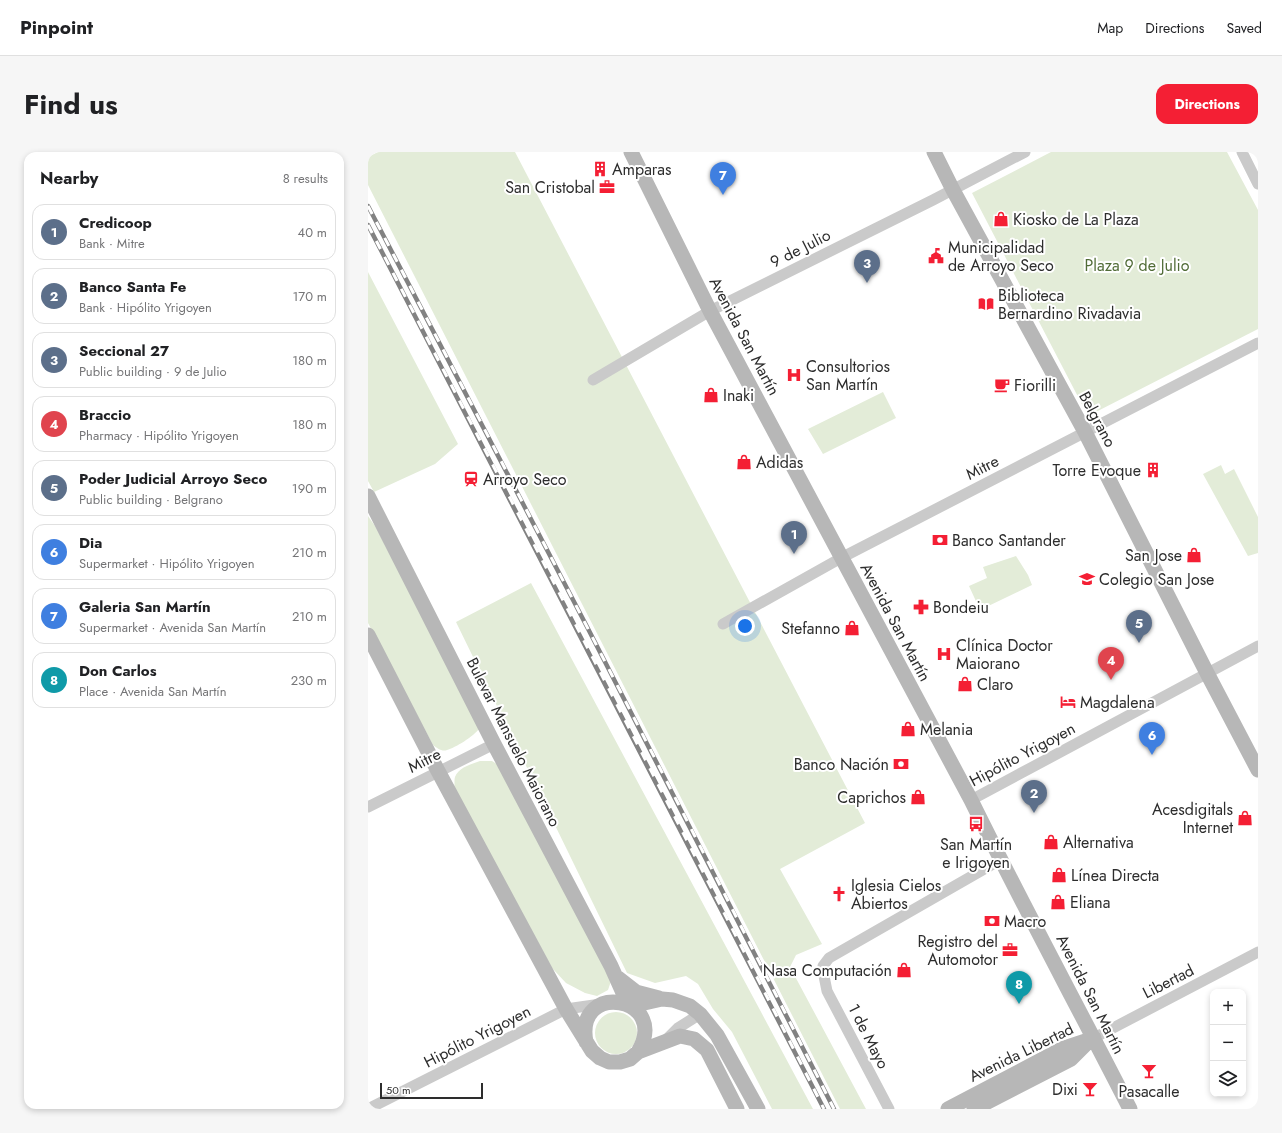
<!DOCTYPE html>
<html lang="en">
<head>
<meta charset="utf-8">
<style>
  :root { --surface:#fff; --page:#f6f6f6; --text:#202124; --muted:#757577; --line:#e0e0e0; --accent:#f41f34 }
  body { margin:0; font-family:Jost,sans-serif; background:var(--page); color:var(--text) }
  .controls { position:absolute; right:12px; bottom:12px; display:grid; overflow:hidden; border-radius:8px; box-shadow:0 2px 6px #0003 }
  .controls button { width:36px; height:36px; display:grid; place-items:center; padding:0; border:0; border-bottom:1px solid var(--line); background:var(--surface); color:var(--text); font:20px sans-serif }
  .scale { position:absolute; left:12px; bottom:10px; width:103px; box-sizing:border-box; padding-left:4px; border:2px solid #2d2d2d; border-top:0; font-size:11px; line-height:14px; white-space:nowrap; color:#2d2d2d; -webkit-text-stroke:3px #fff; paint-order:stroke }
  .you { position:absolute; left:377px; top:474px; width:14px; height:14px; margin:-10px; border:3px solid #fff; border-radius:50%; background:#1a73e8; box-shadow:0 0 0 6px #1a73e833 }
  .badge { display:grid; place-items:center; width:26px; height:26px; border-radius:50%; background:var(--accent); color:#fff; font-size:13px; font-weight:700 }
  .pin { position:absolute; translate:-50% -33px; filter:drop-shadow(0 1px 2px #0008) }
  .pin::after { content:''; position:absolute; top:21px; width:14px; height:12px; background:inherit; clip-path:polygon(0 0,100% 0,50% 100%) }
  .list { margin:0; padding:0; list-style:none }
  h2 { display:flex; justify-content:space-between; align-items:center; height:52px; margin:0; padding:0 16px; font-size:17px }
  h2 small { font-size:13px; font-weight:400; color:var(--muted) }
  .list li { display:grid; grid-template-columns:26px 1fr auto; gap:12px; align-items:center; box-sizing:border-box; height:56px; margin:0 8px 8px; padding:0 8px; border:1px solid var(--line); border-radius:12px }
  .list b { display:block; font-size:15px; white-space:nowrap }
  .list p { margin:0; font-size:13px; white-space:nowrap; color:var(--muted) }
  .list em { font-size:13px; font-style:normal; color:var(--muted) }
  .icon { flex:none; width:22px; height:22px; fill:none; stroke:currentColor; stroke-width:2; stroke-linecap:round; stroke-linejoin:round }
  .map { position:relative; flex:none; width:890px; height:957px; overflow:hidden; border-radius:12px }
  header { display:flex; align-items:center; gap:24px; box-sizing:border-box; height:56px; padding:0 20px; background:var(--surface); border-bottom:1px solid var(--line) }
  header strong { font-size:19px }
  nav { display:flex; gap:22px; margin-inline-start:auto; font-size:14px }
  .intro { display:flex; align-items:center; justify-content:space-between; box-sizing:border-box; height:96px; padding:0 24px }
  h1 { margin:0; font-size:28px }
  .button { padding:10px 18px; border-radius:12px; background:var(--accent); color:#fff; font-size:14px; font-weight:700 }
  main { display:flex; gap:24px; padding:0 24px }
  aside { flex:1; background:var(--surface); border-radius:12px; box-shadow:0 2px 6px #0003 }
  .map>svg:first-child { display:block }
</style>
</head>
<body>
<header>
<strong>Pinpoint</strong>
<nav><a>Map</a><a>Directions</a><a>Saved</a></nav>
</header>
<div class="intro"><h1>Find us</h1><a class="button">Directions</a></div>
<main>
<aside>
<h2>Nearby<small>8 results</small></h2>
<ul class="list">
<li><span class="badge" style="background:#5c6f8a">1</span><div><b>Credicoop</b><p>Bank · Mitre</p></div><em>40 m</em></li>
<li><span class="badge" style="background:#5c6f8a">2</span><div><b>Banco Santa Fe</b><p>Bank · Hipólito Yrigoyen</p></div><em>170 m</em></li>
<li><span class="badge" style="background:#5c6f8a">3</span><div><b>Seccional 27</b><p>Public building · 9 de Julio</p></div><em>180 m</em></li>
<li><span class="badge" style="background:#e0444e">4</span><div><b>Braccio</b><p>Pharmacy · Hipólito Yrigoyen</p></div><em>180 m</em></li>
<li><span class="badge" style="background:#5c6f8a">5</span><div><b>Poder Judicial Arroyo Seco</b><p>Public building · Belgrano</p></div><em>190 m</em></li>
<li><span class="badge" style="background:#3f7fe0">6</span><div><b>Dia</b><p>Supermarket · Hipólito Yrigoyen</p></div><em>210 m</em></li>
<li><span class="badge" style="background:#3f7fe0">7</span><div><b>Galeria San Martín</b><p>Supermarket · Avenida San Martín</p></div><em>210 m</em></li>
<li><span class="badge" style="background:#0f9aa8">8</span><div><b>Don Carlos</b><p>Place · Avenida San Martín</p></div><em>230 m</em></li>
</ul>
</aside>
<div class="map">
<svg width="890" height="957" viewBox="0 0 890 957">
  <rect width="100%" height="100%" fill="#fff"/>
  <path fill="#e3ecd8" d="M10,0H147L497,671L412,717L454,792L428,803L422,815L498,957H472L0,33V5Z
    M683,0H859L890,58V177L720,264L604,41Z
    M0,120L90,292L67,312L6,340L0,329Z
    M515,240L528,266L455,302L440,277Z
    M853,313L857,322L866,317L890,365V401L880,404L835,322Z
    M0,364L7,374L110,568L111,577C106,584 87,596 79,598C74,600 69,596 65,593L0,471Z
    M648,404L660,423L664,433L612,458L601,434L619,426L615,415Z
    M163,431L445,957H404L364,880L345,857L330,832L318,824L287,831L259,821L88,470Z
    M112,609H124L132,614L243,829L240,838L229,844L217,841L198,831L184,816L86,635C87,633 86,628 87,625C90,616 103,612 112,609Z
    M227 881a21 21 0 1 1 42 0a21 21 0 1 1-42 0Z"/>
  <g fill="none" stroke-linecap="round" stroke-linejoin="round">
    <path stroke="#cacaca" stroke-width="11" d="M874,0L890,32
      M225,228L342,159L565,48L657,0
      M355,472L473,406L890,191
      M603,648L890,494
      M0,655L126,592
      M726,886L890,800
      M299,887L310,876L332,862
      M0,957L198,857L233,852
      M521,957L459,839L456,824L455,814L461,806L632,708"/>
    <path stroke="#b7b7b7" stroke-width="15" d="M263,0L342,159L603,648C654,752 709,853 762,957
      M566,0L585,38L717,280L839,521L890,618
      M0,344L126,592L243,814L260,852
      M0,483L70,619L198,857L224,899L232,906L241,910H252L262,907L270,900L312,884L326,887L339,898L369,957
      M250,826L268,840L291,846
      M263,854L294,847L305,848L322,854L332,862L349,883L390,957
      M218,890C206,828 303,844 270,900
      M580,957L696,896L726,886
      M606,957L703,907L720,890"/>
    <defs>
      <path id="rail" d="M0,54C157,354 313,655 466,957
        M0,73C153,367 306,661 456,957"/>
    </defs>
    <use href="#rail" stroke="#828282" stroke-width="4.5"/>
    <use href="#rail" stroke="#fff" stroke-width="3" stroke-dasharray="9" stroke-linecap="butt"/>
  </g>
  <defs>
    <symbol id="building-bare" viewBox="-9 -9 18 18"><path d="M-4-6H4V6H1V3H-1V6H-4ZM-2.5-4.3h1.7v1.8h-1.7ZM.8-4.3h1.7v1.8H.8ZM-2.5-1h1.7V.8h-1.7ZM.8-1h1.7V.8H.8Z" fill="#f41f34" stroke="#fff" stroke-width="2.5" paint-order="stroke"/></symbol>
    <symbol id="office-bare" viewBox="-9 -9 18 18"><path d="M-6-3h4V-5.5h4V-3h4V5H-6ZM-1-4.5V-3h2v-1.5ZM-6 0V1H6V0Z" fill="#f41f34" stroke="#fff" stroke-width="2.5" paint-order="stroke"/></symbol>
    <symbol id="shop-bare" viewBox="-9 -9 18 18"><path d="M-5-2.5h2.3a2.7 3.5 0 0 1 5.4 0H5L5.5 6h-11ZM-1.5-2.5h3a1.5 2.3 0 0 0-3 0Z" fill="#f41f34" stroke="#fff" stroke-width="2.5" paint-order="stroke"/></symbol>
    <symbol id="civic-bare" viewBox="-9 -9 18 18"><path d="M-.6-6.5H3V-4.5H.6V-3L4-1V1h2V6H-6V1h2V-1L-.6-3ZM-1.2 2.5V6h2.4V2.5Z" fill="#f41f34" stroke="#fff" stroke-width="2.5" paint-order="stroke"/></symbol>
    <symbol id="library-bare" viewBox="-9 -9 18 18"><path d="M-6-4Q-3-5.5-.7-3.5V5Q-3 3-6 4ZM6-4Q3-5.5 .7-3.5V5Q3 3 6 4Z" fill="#f41f34" stroke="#fff" stroke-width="2.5" paint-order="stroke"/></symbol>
    <symbol id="hospital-bare" viewBox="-9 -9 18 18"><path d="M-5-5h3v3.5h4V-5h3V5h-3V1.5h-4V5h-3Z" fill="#f41f34" stroke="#fff" stroke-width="2.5" paint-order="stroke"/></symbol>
    <symbol id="cafe-bare" viewBox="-9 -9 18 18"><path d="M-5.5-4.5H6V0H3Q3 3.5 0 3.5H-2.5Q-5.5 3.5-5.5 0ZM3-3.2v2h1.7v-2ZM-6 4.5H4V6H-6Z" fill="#f41f34" stroke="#fff" stroke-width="2.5" paint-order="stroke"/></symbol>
    <symbol id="station-bare" viewBox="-9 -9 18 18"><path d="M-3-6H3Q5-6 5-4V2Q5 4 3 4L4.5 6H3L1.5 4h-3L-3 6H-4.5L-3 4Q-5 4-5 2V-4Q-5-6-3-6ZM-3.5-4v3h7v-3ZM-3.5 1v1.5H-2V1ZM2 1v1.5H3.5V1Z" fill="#f41f34" stroke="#fff" stroke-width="2.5" paint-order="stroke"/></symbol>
    <symbol id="bank-bare" viewBox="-9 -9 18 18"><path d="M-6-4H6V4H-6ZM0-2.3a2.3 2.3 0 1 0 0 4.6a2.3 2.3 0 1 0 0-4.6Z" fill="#f41f34" stroke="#fff" stroke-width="2.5" paint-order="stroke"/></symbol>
    <symbol id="school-bare" viewBox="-9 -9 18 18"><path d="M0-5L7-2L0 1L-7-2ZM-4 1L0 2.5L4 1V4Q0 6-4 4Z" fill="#f41f34" stroke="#fff" stroke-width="2.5" paint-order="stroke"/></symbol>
    <symbol id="pharmacy-bare" viewBox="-9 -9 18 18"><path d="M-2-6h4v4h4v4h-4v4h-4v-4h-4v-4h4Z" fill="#f41f34" stroke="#fff" stroke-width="2.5" paint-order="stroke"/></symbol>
    <symbol id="hotel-bare" viewBox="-9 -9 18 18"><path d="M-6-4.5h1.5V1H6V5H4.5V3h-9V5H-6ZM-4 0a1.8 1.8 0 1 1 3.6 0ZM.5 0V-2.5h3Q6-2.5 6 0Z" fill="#f41f34" stroke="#fff" stroke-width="2.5" paint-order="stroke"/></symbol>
    <symbol id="bus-bare" viewBox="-9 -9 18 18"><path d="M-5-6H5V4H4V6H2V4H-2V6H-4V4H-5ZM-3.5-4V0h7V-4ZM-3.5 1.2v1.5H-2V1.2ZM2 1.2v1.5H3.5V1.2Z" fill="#f41f34" stroke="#fff" stroke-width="2.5" paint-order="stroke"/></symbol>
    <symbol id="church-bare" viewBox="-9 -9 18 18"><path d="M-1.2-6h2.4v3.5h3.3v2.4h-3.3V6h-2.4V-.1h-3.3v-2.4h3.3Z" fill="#f41f34" stroke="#fff" stroke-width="2.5" paint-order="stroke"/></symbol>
    <symbol id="bar-bare" viewBox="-9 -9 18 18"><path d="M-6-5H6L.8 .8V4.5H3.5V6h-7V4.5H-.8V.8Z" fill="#f41f34" stroke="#fff" stroke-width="2.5" paint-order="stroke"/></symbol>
  </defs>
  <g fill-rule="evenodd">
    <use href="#building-bare" x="221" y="6" width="22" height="22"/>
    <use href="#office-bare" x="228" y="24" width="22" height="22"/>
    <use href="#shop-bare" x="622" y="56" width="22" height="22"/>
    <use href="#civic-bare" x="557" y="93" width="22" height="22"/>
    <use href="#library-bare" x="607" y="141" width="22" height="22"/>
    <use href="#hospital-bare" x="415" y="212" width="22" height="22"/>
    <use href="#cafe-bare" x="623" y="222" width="22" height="22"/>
    <use href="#shop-bare" x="332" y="232" width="22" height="22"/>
    <use href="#shop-bare" x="365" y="299" width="22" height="22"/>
    <use href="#building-bare" x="774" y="307" width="22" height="22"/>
    <use href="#station-bare" x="92" y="316" width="22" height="22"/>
    <use href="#bank-bare" x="561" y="377" width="22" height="22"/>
    <use href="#shop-bare" x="815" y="392" width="22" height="22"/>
    <use href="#school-bare" x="708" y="416" width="22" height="22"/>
    <use href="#pharmacy-bare" x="542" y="444" width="22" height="22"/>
    <use href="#shop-bare" x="473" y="465" width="22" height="22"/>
    <use href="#hospital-bare" x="565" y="491" width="22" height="22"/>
    <use href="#shop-bare" x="586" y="521" width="22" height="22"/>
    <use href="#hotel-bare" x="689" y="539" width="22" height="22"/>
    <use href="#shop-bare" x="529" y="566" width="22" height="22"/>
    <use href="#bank-bare" x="522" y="601" width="22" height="22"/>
    <use href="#shop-bare" x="539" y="634" width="22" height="22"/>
    <use href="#shop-bare" x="866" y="655" width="22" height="22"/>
    <use href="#bus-bare" x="597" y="661" width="22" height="22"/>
    <use href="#shop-bare" x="672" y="679" width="22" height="22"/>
    <use href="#shop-bare" x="680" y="712" width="22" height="22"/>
    <use href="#church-bare" x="460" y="731" width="22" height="22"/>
    <use href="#shop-bare" x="679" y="739" width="22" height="22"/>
    <use href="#bank-bare" x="613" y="758" width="22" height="22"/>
    <use href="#office-bare" x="631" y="787" width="22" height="22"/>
    <use href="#shop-bare" x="525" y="807" width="22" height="22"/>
    <use href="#bar-bare" x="770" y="908" width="22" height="22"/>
    <use href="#bar-bare" x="711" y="926" width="22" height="22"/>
  </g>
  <g text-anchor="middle" stroke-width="4" stroke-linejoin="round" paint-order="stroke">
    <g font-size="16" fill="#2d2d2d" stroke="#fff" text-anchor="start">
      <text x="244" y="23">Amparas</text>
      <text x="227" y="41" text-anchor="end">San Cristobal</text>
      <text x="645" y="73">Kiosko de La Plaza</text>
      <text x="580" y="101">Municipalidad<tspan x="580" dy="18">de Arroyo Seco</tspan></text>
      <text x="630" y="149">Biblioteca<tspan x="630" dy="18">Bernardino Rivadavia</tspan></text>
      <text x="438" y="220">Consultorios<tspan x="438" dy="18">San Martín</tspan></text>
      <text x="646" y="239">Fiorilli</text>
      <text x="355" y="249">Inaki</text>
      <text x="388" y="316">Adidas</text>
      <text x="773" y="324" text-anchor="end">Torre Evoque</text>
      <text x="115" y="333">Arroyo Seco</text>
      <text x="584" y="394">Banco Santander</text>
      <text x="814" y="409" text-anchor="end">San Jose</text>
      <text x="731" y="433">Colegio San Jose</text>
      <text x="565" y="461">Bondeiu</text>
      <text x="472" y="482" text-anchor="end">Stefanno</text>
      <text x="588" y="499">Clínica Doctor<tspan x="588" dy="18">Maiorano</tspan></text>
      <text x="609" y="538">Claro</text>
      <text x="712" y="556">Magdalena</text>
      <text x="552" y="583">Melania</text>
      <text x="521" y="618" text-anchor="end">Banco Nación</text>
      <text x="538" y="651" text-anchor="end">Caprichos</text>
      <text x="865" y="663" text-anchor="end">Acesdigitals<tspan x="865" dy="18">Internet</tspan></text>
      <text x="695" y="696">Alternativa</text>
      <text x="608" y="698" text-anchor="middle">San Martín<tspan x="608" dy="18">e Irigoyen</tspan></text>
      <text x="703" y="729">Línea Directa</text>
      <text x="483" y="739">Iglesia Cielos<tspan x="483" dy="18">Abiertos</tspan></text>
      <text x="702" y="756">Eliana</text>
      <text x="636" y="775">Macro</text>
      <text x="630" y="795" text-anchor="end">Registro del<tspan x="630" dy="18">Automotor</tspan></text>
      <text x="524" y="824" text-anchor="end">Nasa Computación</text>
      <text x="710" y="943" text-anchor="end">Dixi</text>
      <text x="781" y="945" text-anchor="middle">Pasacalle</text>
    </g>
    <g font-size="16" fill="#2d2d2d" stroke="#fff">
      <text transform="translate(432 96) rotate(-27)" y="6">9 de Julio</text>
      <text transform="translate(377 184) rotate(62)" y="6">Avenida San Martín</text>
      <text transform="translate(730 267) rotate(62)" y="6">Belgrano</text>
      <text transform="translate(614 315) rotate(-27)" y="6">Mitre</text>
      <text transform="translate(528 470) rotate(62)" y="6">Avenida San Martín</text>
      <text transform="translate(146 590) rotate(63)" y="6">Bulevar Mansuelo Maiorano</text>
      <text transform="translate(654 602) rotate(-28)" y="6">Hipólito Yrigoyen</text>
      <text transform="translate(56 608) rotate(-27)" y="6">Mitre</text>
      <text transform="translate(800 829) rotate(-27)" y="6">Libertad</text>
      <text transform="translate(723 842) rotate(63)" y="6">Avenida San Martín</text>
      <text transform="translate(109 884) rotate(-27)" y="6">Hipólito Yrigoyen</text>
      <text transform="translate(501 884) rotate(63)" y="6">1 de Mayo</text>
      <text transform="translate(653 900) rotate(-26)" y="6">Avenida Libertad</text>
    </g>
    <g font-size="16" fill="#516c37" stroke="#fff">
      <text x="769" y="119">Plaza 9 de Julio</text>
    </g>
  </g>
</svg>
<div class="controls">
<button>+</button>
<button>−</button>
<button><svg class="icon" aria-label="layers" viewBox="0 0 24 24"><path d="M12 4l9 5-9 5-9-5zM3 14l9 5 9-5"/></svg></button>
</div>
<div class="scale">50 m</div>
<div class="you"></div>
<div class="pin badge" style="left:426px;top:402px;background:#5c6f8a">1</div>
<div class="pin badge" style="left:666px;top:661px;background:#5c6f8a">2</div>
<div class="pin badge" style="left:499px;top:131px;background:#5c6f8a">3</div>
<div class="pin badge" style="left:743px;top:528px;background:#e0444e">4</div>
<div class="pin badge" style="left:771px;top:491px;background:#5c6f8a">5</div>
<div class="pin badge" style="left:784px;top:603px;background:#3f7fe0">6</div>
<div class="pin badge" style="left:355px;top:43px;background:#3f7fe0">7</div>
<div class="pin badge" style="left:651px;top:852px;background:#0f9aa8">8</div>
</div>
</main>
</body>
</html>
